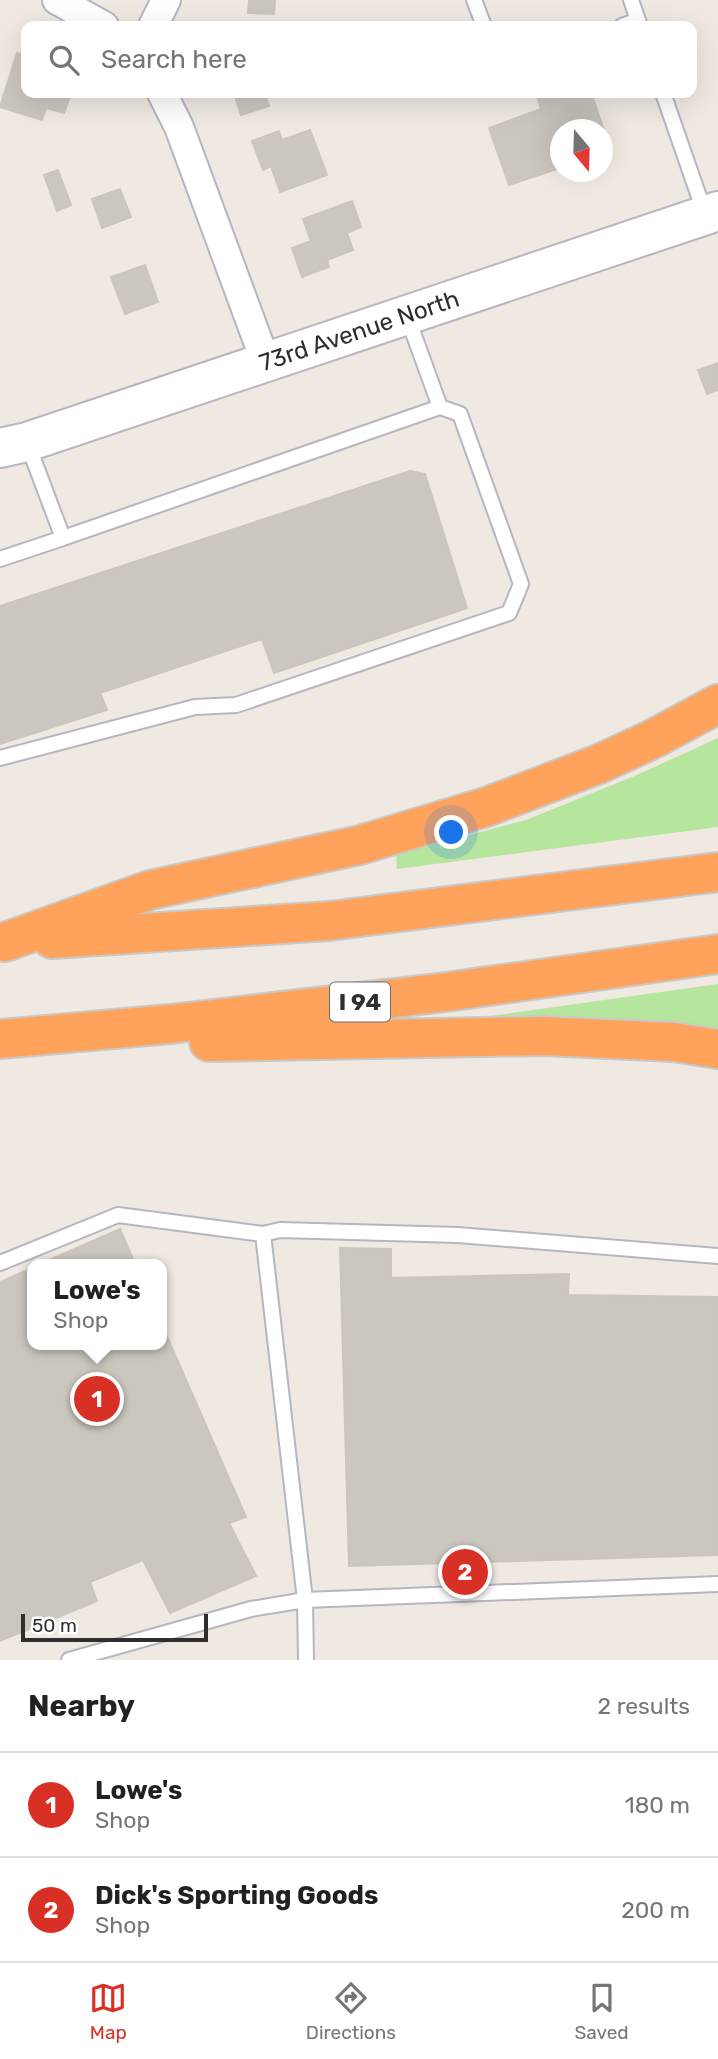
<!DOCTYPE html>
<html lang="en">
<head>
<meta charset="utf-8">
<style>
  :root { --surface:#fff; --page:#f2f2f2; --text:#202124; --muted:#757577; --line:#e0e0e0; --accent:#d93025 }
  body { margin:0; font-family:Rubik,sans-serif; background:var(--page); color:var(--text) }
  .compass { position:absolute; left:550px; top:119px; width:63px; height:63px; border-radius:50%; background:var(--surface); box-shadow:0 7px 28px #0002; rotate:161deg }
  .scale { position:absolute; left:21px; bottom:18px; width:187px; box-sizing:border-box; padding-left:7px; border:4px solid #2e2e2e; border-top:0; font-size:19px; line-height:24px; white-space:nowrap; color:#2e2e2e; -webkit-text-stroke:5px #fff; paint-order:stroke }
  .you { position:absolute; left:452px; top:833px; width:24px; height:24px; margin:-18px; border:5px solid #fff; border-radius:50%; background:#1a73e8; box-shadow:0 0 0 10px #1a73e833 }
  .badge { display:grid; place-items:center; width:46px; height:46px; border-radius:50%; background:var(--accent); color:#fff; font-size:23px; font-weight:700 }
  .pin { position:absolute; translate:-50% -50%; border:4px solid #fff; box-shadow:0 2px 7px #0006 }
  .popup { position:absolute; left:27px; top:1259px; width:140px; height:91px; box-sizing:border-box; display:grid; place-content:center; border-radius:14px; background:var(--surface); filter:drop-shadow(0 2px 5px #0005); font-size:23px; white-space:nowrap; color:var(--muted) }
  .popup b { font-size:26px; color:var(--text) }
  .popup::after { content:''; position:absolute; left:50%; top:100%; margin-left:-14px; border:14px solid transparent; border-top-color:var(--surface) }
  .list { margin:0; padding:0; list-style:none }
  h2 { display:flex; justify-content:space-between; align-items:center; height:91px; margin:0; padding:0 28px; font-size:30px }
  h2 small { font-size:23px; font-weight:400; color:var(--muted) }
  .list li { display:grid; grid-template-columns:46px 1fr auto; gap:21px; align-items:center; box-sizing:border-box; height:105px; padding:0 28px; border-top:2px solid var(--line) }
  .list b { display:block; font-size:26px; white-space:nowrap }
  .list p { margin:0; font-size:23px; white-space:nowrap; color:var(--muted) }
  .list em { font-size:23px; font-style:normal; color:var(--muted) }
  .icon { flex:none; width:38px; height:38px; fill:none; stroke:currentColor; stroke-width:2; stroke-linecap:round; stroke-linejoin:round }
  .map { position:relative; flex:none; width:718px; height:1660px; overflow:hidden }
  .search { position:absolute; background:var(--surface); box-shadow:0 7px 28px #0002; left:21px; right:21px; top:21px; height:77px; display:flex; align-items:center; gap:18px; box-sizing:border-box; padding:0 24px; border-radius:14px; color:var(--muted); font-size:26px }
  .sheet { height:301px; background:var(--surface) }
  nav { display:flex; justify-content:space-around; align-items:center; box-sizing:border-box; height:98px; border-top:2px solid var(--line); background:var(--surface); font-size:19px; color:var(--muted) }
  nav a { display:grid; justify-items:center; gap:4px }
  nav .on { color:var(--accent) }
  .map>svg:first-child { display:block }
</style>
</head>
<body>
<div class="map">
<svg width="718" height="1660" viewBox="0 0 718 1660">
  <rect width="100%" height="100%" fill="#efe9e1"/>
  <path fill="#b6e59e" d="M718,738V827L397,869L396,854L526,820L637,775Z
    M718,984V1041L491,1027L490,1016Z"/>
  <path fill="#cbc7bf" stroke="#cbc5ba" stroke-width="2" d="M249,0H275L274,14L248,13Z
    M17,53L26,56V93H59L70,96L64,113L46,108L42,120L0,107Z
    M234,93H278L266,97L269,106L241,115Z
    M536,93H577L578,96L591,93L611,150L602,153V130H560V168L509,185L489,128L541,109Z
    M310,130L327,175L280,192L271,166L263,170L252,141L279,131L282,140Z
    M58,170L71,205L57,211L44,175Z
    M120,189L131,217L102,228L92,199Z
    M352,201L361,227L347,233L353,250L327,260L329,267L302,277L292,248L311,241L303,219Z
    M145,265L158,302L125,314L111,277Z
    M718,363V390L707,394L698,370Z
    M410,471L425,474L467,608L274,673L262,639L100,693L107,710L0,744V606Z
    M120,1229L135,1264H40Z
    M340,1248L391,1249V1278L569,1274L568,1295L718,1297V1555L349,1566Z
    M32,1268V1345H162V1325L246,1517L229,1523L256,1576L170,1613L143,1560L90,1582L97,1601L0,1641V1282Z"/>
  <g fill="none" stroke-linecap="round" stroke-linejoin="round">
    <defs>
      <path id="lane" d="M474,0L484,26
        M631,0L640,26
        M622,26L638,20
        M663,93L705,214
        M28,445L63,538L440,407L407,316
        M0,559L63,538
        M0,758L195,707L236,705L509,613L521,584L460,414L440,407
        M263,1234L305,1600L306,1660
        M0,1263L118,1215L263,1234L280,1230L458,1235L718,1256
        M69,1660L251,1609L305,1600L718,1584"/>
      <path id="street" d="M57,0L104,26
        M153,26L166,0
        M162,93L179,127L266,363"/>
      <g id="secondary">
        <path id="s1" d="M0,448L27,442L718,211"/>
      </g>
      <path id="highway" d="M52,939L329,921L718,872
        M5,942L150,890L360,845L486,807L599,764L653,739L718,704
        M0,1039L170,1024L446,992L718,954
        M209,1042L543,1036L674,1042L718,1049"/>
    </defs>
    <use href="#lane" stroke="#b4b7c1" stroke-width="18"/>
    <use href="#street" stroke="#b4b7c1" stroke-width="32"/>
    <use href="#secondary" stroke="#b4b7c1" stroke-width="42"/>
    <use href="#highway" stroke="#c9c9c9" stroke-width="42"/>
    <use href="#lane" stroke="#fff" stroke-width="14"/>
    <use href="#street" stroke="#fff" stroke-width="28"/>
    <use href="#secondary" stroke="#fff" stroke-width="38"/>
    <use href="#highway" stroke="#ffa35c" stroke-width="38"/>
  </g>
  <g text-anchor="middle" stroke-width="5" stroke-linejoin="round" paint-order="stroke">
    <rect fill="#fff" stroke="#6d6d6d" stroke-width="2" x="330" y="982.5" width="60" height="39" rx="5"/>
    <g font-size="23" font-weight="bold" fill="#2e2e2e">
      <text x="360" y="1010">I 94</text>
    </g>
    <g font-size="24" fill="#2e2e2e" stroke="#fff">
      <text dy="8" stroke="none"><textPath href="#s1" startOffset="378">73rd Avenue North</textPath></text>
    </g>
  </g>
</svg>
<svg class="compass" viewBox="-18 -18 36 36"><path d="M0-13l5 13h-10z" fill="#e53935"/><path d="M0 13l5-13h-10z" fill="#757577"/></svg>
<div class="scale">50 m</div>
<div class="you"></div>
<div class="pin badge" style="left:97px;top:1399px">1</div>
<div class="popup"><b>Lowe's</b>Shop</div>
<div class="pin badge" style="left:465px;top:1572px">2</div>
<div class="search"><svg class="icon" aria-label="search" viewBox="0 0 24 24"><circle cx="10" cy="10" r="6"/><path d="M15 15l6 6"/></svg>Search here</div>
</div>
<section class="sheet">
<h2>Nearby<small>2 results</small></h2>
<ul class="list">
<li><span class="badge">1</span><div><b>Lowe's</b><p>Shop</p></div><em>180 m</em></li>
<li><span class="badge">2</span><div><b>Dick's Sporting Goods</b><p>Shop</p></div><em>200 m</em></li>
</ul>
</section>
<nav>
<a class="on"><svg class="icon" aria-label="map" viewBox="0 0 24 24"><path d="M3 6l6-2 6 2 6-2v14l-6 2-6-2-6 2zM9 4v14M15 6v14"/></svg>Map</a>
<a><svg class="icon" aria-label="directions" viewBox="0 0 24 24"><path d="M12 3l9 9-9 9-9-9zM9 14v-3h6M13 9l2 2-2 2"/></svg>Directions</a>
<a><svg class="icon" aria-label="saved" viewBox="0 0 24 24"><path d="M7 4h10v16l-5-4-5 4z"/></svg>Saved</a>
</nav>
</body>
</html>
